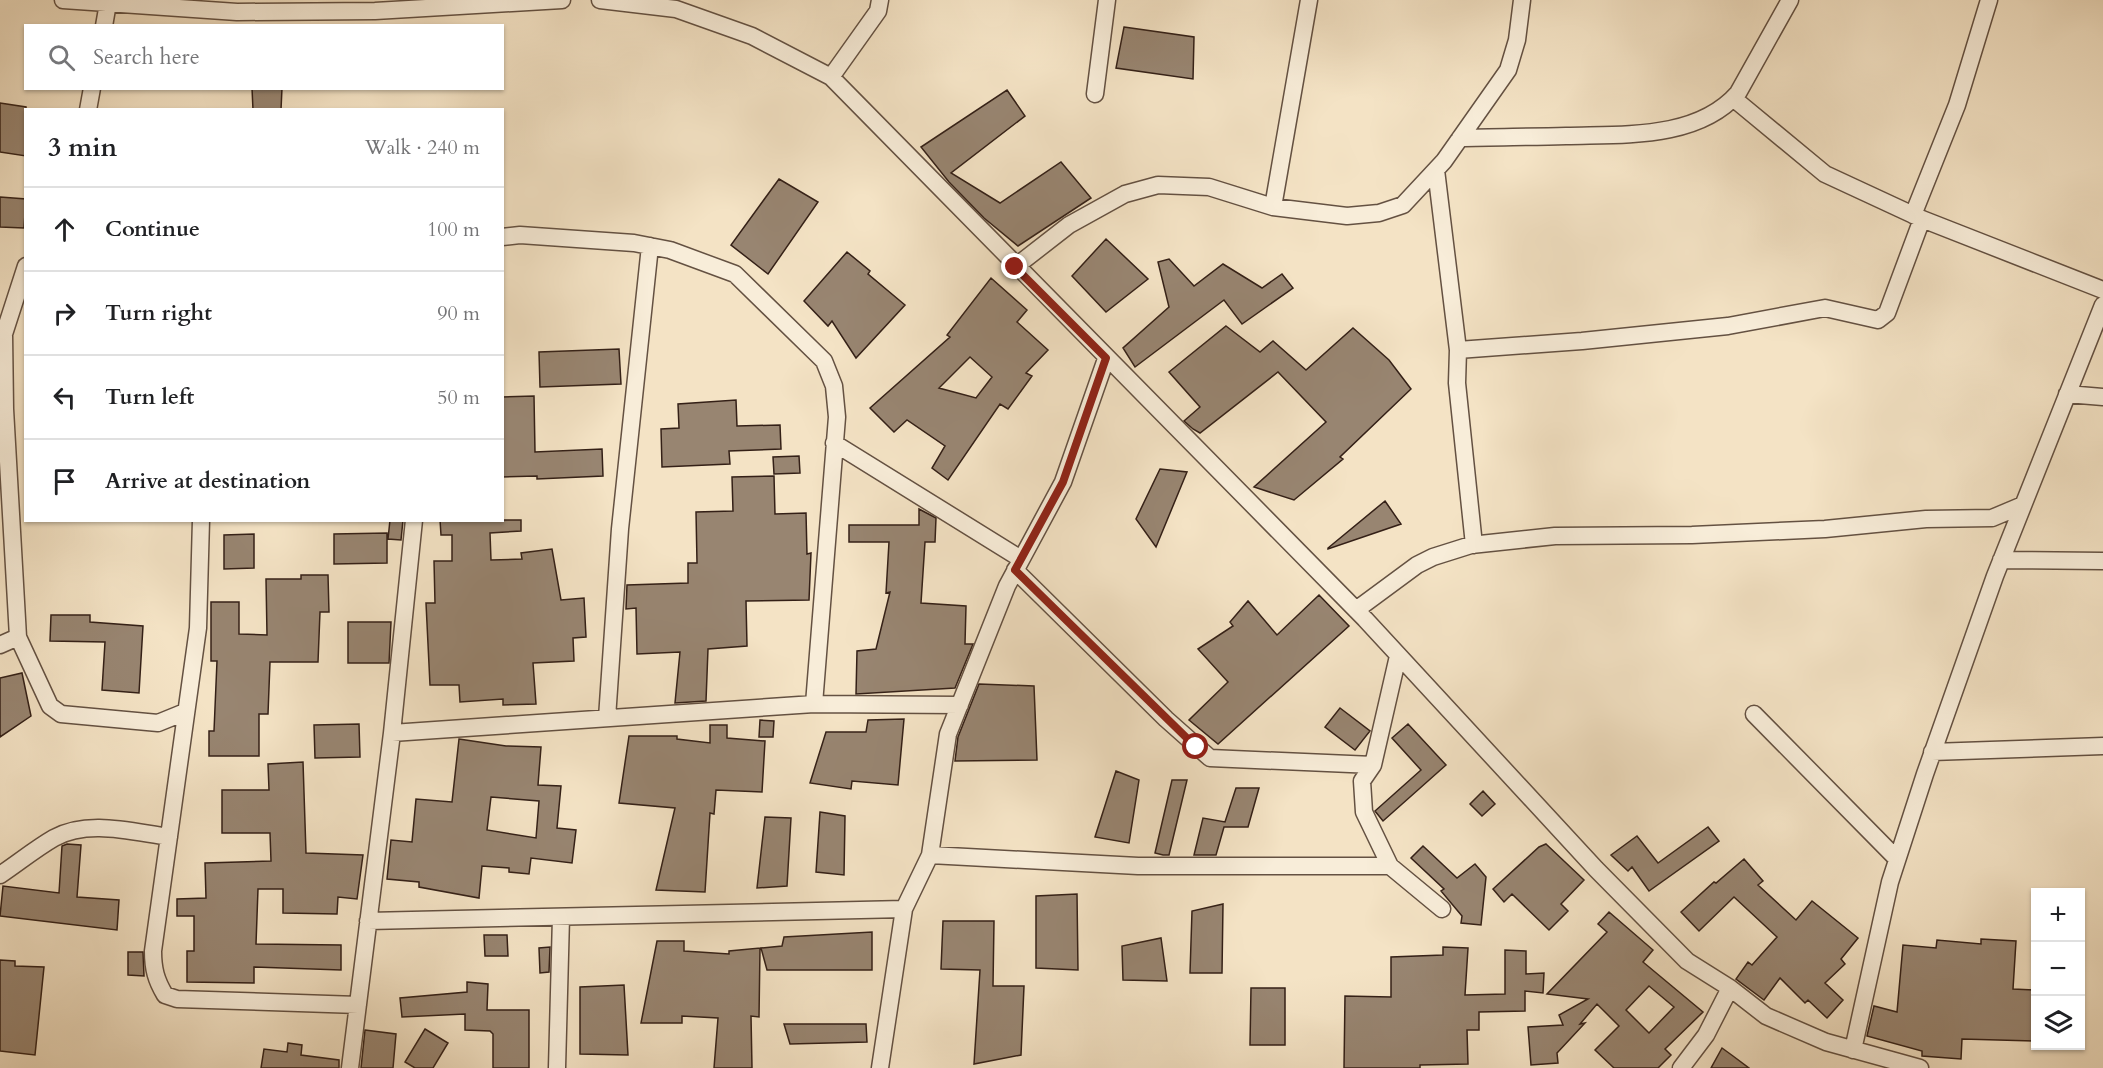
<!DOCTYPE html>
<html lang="en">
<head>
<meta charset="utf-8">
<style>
  :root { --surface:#fff; --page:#f2f2f2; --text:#202124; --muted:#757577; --line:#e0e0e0 }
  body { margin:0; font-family:Cardo,serif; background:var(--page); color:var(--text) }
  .controls { position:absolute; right:18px; bottom:18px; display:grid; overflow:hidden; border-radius:0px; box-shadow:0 2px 4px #0004 }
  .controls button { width:54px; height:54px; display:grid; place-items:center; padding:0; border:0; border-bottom:2px solid var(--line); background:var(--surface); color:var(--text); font:30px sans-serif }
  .stop { position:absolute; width:18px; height:18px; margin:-14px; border:4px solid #8f2418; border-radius:50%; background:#fff }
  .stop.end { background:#8f2418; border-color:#fff; box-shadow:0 2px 6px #0008 }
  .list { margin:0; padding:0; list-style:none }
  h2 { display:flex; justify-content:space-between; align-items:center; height:78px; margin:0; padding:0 24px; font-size:26px }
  h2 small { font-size:20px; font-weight:400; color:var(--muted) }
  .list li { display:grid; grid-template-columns:39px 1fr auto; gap:18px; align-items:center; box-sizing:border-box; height:84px; padding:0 24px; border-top:2px solid var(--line) }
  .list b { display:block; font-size:22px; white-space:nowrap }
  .list em { font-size:20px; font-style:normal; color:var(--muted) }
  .icon { flex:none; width:33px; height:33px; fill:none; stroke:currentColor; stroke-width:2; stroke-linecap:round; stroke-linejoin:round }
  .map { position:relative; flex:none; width:2103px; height:1068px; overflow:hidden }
  .search { position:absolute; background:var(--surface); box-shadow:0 2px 4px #0004; left:24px; top:24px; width:480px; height:66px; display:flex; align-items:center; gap:15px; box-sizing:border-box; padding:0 21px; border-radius:0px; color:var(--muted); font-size:22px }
  .panel { position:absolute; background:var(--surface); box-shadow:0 2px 4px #0004; left:24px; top:108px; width:480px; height:414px; border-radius:0px }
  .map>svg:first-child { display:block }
</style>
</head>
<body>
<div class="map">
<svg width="2103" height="1068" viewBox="0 0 2103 1068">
  <rect width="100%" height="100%" fill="#f4e3c5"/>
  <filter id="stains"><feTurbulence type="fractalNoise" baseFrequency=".00333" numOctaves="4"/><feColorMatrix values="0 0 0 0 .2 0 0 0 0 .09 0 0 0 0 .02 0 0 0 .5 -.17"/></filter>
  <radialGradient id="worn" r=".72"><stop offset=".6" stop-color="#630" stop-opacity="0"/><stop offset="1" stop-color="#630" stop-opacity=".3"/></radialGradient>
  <path fill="#988571" stroke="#342017" stroke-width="1.5" fill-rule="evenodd" d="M1124,27L1194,37L1193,79L1116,68Z
    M252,88H282L281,110H253Z
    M1007,90L1025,116L951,173L1000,203L1061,162L1091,198L1018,246L984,218L949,182L921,147Z
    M0,103L26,107V156L0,152Z
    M779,179L818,202L768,274L731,245Z
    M0,197L26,199L24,228L0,227Z
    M1106,239L1148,279L1106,312L1072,276Z
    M847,252L870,271L868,274L905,305L856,358L832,321L828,326L804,301Z
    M1169,259L1194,286L1223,264L1262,288L1282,274L1293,288L1242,324L1224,300L1135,367L1123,348L1169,307L1158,262Z
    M991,278L1027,310L1017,322L1048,350L1026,373L1032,376L1008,409L1000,404L948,480L932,468L945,446L907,420L894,432L870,408L950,337L947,335ZM970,357L992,377L976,398L939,388Z
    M1226,326L1260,352L1273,341L1306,370L1353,328L1389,360L1411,389L1340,457L1343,459L1294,500L1254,487L1326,422L1278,372L1200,433L1193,429L1184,421L1200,407L1169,372Z
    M619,349L621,384L540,387L539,352Z
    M534,396L535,452L602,449L603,476L537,479V476L502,477V397Z
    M736,400L737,426L780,425L781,449L729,451L730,464L662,467L661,429L679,428L678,404Z
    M799,456L800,473L774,474L773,457Z
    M1160,469L1187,472L1156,547L1136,519Z
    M774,476L775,514L806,513L807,554L811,553L809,600L746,601L747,646L708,649L706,701L675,703L680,652L637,654L636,608L626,609L627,585L688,583V563H697L696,512L733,511L732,477Z
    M1385,501L1401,524L1328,549V548Z
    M919,509L936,518L935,542H925L921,603L966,606L965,644H973L955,688L856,694L857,651L876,649L890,592L886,593L889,542H849V525H919Z
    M390,520H403L401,540L388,539Z
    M440,520H521V531L490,533L491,560L522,559L521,553L552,549L561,600L584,598L586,637L573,638L574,661L533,663L536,704L503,705V699L460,702L459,685H430L426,603H435L434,561H452V535H441Z
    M387,533V563L334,564V534Z
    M254,534V568L224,569V535Z
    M301,575H328L329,612H320L318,662H270L268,714H259V756H209V731H214L217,661H211V602H239V634L267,635L266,579H301Z
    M1319,595L1349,626L1218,744L1189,720L1228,682L1198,649L1233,626L1230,622L1248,601L1277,635Z
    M51,615H90V622L143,626L139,693L102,690L105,642L50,641Z
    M348,622H391L389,663H348Z
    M22,673L31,716L0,737V678Z
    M979,684L1034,686L1037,760L955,761L958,737Z
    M1340,708L1370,731L1355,750L1325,727Z
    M904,719L898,785L852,781L851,789L810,783L826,732H866L868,720Z
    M760,720L774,721L773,737H759Z
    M359,724L360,757L315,758L314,725Z
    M1408,724L1446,765L1383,821L1375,811L1421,770L1392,738Z
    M710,725H727V738L765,741L762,792L716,790L714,814L710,813L705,892L656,890L675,808L619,803L629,736H677V739L710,743Z
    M459,739L506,746L541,747L538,785L561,786L557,828L576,830L572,863L531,858L529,874L509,872V868L482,866L479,898L419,887V882L387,879L391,840L412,842L416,799L452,802ZM491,797L539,801L536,838L487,830Z
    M303,762L306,853L363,855L357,899L338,897L337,914L283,913V889H258L256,944L341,945V970L254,967V983L187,982V951H194V916H177V899L206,898L205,863L271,861L270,833H222V790H269L268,764Z
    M1116,771L1139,780L1129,843L1095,837Z
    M1172,780H1187L1169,855H1163L1155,853Z
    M1236,788H1259L1248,827H1224L1216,855H1194L1203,818L1225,822Z
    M1483,791L1495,804L1482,816L1470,804Z
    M820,812L845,816L844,875L816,872Z
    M765,817L791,818L787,886L757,888Z
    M1708,827L1719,841L1649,891L1632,867L1628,871L1611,855L1637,836L1658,863Z
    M67,844L81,845L77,897L119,900L117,930L0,916L3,886L59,893L62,846Z
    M1546,844L1584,880L1561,904L1568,911L1549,930L1512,894L1504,902L1493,889L1539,847Z
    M1423,846L1457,878L1475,864L1486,877L1481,925L1461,923L1462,916L1441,891L1444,889L1411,858Z
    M1744,859L1763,881L1758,885L1796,920L1812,901L1858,938L1841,959L1845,964L1825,983L1843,1000L1827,1018L1808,1000L1805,1003L1780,978L1764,1000L1736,979L1748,962L1752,965L1777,937L1734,897L1699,931L1681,912L1714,882L1716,883Z
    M1077,894L1078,970L1036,968V896Z
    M1223,904L1222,973H1190L1192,911Z
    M1609,912L1653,950L1643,962L1703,1012L1665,1049L1671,1055L1658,1068H1614L1595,1050L1619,1026L1597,1004L1580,1024L1585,1023L1557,1053L1558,1063L1531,1065L1528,1027L1563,1025L1559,1015L1588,999L1547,994L1607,932L1598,924ZM1649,986L1674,1007L1649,1033L1626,1010Z
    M943,921H994L993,986H1024L1021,1055L974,1064L980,970L941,969Z
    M872,932V970H767L761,948L782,946L784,937Z
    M484,935H507L508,956H485Z
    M1161,938L1167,981L1123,980L1122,946Z
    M1981,939L2016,941L2013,989L2036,990V1041L1962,1039L1961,1059L1922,1056V1051L1867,1036L1874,1006L1897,1012L1903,945L1936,948L1937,940L1981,944Z
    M657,941H684V951L729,954V951L760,948L759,1017L751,1016L752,1068H714L718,1018L682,1016V1023H641Z
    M550,947L549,972L540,973L539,948Z
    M1443,947L1468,948L1465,995L1505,994V950L1526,951V974L1544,973L1543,993L1525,991V1011L1479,1012V1030H1467L1468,1064L1420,1065V1068H1344L1345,996L1391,997V957L1443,955Z
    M128,952H143L144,976L128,975Z
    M0,960L15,961V966L44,967L35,1055L0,1051Z
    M467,982L488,984L487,1010H529V1068H493V1034L490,1031L465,1030V1014L402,1017L400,998L467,992Z
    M624,985L628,1055L580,1054V987Z
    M1251,988H1285V1045H1250Z
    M784,1024H866L867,1042L790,1044Z
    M425,1029L448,1043L433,1068H415L405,1062Z
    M365,1030L396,1034L393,1068H361Z
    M288,1043L302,1045L301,1055L339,1060V1068H261L264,1049L287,1052Z
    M1722,1048L1733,1056L1749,1068H1711Z"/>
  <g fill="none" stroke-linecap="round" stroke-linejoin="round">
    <defs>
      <path id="street" d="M63,0L237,12L375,11L562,0
        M600,0L676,9L752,36L831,77L1365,619L1596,869L1687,961L1730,988L1766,1016L1826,1042L1920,1068
        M104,26L108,3
        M831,77L878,11L880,0
        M1095,94L1107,0
        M1733,98L1825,174L1922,219L2103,290
        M88,110L92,88
        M1460,138C1495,137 1530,137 1566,136C1622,134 1697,140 1738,93L1790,0
        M1436,170L1458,350L1457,383L1474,545
        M1273,207L1309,0
        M1913,215L1957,105L1989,0
        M502,237L520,235L634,243L670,250L735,274L824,361L834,386L837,417L814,704
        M26,266L4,334L5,409L18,637L50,706L61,714L158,723L185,712
        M1015,267L1069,225L1125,194L1158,185L1209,187L1273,207L1347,216L1379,213L1403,205L1444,161L1508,70L1517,40L1522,0
        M1458,350L1582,341L1728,326L1825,308L1878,320L1887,313L1922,219
        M2067,394L2103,397
        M834,443L1021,559
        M201,520L198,628L153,951C153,969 156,980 165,995L177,999L358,1005
        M2001,560L2103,561
        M1015,570L1166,719L1210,758L1373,765
        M1356,610L1417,565L1433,557L1471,545L1555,536L1692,535L1825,529L1926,519L1992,518L2023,505
        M0,645L18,637
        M1398,656L1373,765L1362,781L1364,812L1390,866L1442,909
        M1754,714L1897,859
        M607,718L620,529L650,246
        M392,733L814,704L960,705
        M1932,752L2103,746
        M930,855L1138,866H1390
        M0,875C18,863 35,849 54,838C88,819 132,832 169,837
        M368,921L904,909
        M1853,1050L1890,882L1925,774L1995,576L2103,305
        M350,1068L392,733L414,520
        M557,1068L561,917
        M880,1068L904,909L930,855L948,734L1007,586L1063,482L1106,359
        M1681,1068L1706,1035L1730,988"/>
    </defs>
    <use href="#street" stroke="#645142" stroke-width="19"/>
    <use href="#street" stroke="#f8edd9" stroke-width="16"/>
  </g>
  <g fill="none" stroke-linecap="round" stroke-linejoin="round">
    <path stroke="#8f2418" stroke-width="8" d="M1015,267L1106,358L1063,482L1015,570L1196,747"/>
  </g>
  <rect width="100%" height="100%" filter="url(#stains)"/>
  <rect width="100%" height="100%" fill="url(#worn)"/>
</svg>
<div class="controls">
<button>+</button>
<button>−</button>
<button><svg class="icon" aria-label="layers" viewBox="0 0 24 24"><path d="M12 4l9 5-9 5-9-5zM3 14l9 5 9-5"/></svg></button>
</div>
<div class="stop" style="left:1196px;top:747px"></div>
<div class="stop end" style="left:1015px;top:267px"></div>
<div class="search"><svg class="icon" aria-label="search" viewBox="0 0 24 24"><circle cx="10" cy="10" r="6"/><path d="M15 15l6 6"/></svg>Search here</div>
<section class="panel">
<h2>3 min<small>Walk · 240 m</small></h2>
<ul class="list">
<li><svg class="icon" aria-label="ahead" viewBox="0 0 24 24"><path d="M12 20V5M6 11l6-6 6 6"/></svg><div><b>Continue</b></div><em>100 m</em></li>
<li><svg class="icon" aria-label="right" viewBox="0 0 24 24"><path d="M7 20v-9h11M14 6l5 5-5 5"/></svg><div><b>Turn right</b></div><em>90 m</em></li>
<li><svg class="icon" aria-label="left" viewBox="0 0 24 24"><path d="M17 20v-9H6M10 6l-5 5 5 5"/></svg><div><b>Turn left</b></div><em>50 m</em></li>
<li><svg class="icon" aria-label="arrive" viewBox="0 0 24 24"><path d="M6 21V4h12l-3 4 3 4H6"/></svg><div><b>Arrive at destination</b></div></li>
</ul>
</section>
</div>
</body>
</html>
